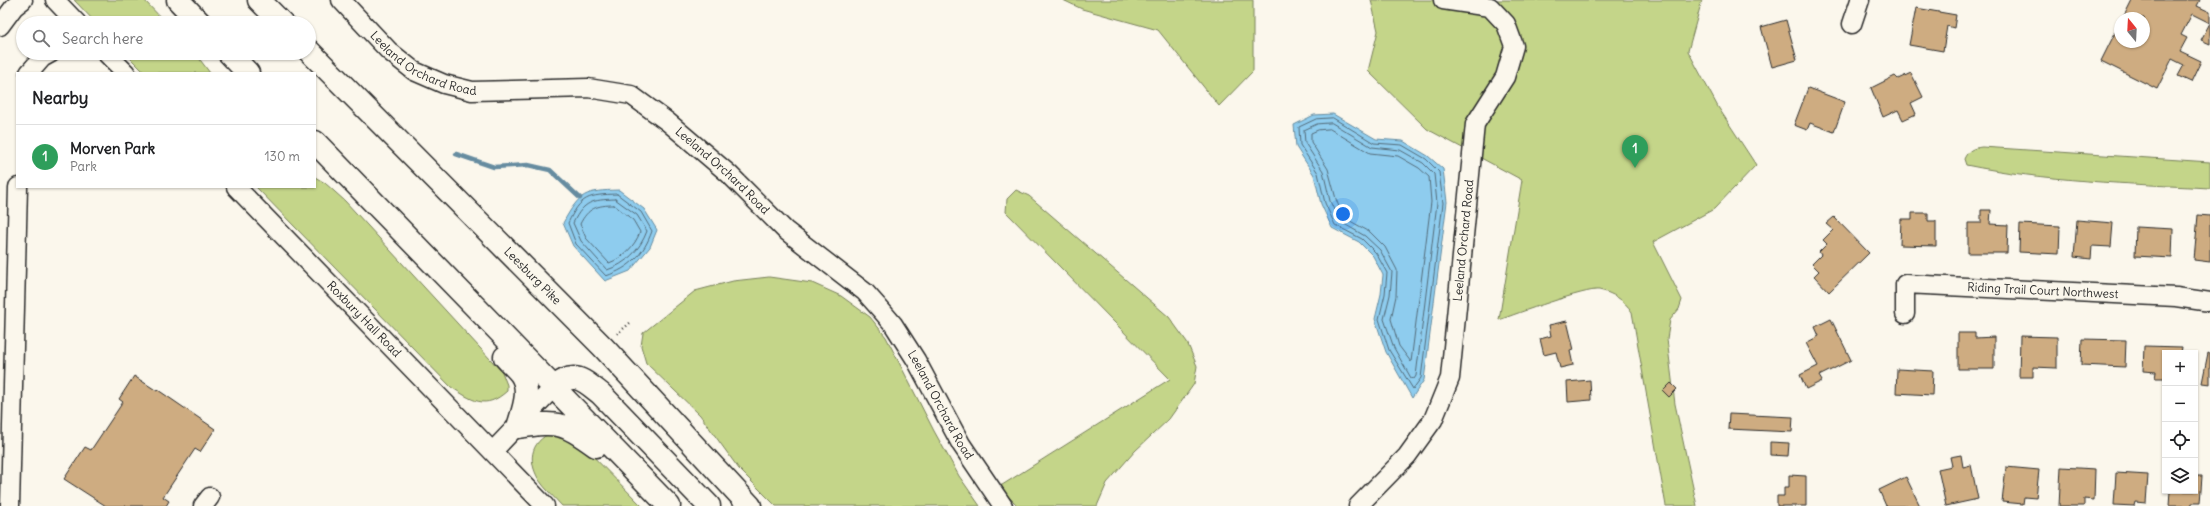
<!DOCTYPE html>
<html lang="en">
<head>
<meta charset="utf-8">
<style>
  :root { --surface:#fff; --page:#f6f6f6; --text:#202124; --muted:#757577; --line:#e0e0e0; --accent:#2b2b2b }
  body { margin:0; font-family:Delius,sans-serif; background:var(--page); color:var(--text) }
  .controls { position:absolute; right:12px; bottom:12px; display:grid; overflow:hidden; border-radius:0px; box-shadow:0 1px 3px #0004 }
  .controls button { width:36px; height:36px; display:grid; place-items:center; padding:0; border:0; border-bottom:1px solid var(--line); background:var(--surface); color:var(--text); font:20px sans-serif }
  .compass { position:absolute; left:2114px; top:12px; width:36px; height:36px; border-radius:50%; background:var(--surface); box-shadow:0 1px 3px #0004; rotate:342deg }
  .you { position:absolute; left:1343px; top:214px; width:14px; height:14px; margin:-10px; border:3px solid #fff; border-radius:50%; background:#1a73e8; box-shadow:0 0 0 6px #1a73e833 }
  .badge { display:grid; place-items:center; width:26px; height:26px; border-radius:50%; background:var(--accent); color:#fff; font-size:13px; font-weight:700 }
  .pin { position:absolute; translate:-50% -33px; filter:drop-shadow(0 1px 2px #0008) }
  .pin::after { content:''; position:absolute; top:21px; width:14px; height:12px; background:inherit; clip-path:polygon(0 0,100% 0,50% 100%) }
  .list { margin:0; padding:0; list-style:none }
  h2 { display:flex; justify-content:space-between; align-items:center; height:52px; margin:0; padding:0 16px; font-size:17px }
  h2 small { font-size:13px; font-weight:400; color:var(--muted) }
  .list li { display:grid; grid-template-columns:26px 1fr auto; gap:12px; align-items:center; box-sizing:border-box; height:64px; padding:0 16px; border-top:1px solid var(--line) }
  .list b { display:block; font-size:15px; white-space:nowrap }
  .list p { margin:0; font-size:13px; white-space:nowrap; color:var(--muted) }
  .list em { font-size:13px; font-style:normal; color:var(--muted) }
  .icon { flex:none; width:22px; height:22px; fill:none; stroke:currentColor; stroke-width:2; stroke-linecap:round; stroke-linejoin:round }
  .map { position:relative; flex:none; width:2210px; height:506px; overflow:hidden }
  .search { position:absolute; background:var(--surface); box-shadow:0 1px 3px #0004; left:16px; top:16px; width:300px; height:44px; display:flex; align-items:center; gap:10px; box-sizing:border-box; padding:0 14px; border-radius:22px; color:var(--muted); font-size:15px }
  .panel { position:absolute; background:var(--surface); box-shadow:0 1px 3px #0004; left:16px; top:72px; width:300px; height:116px; border-radius:0px }
  .map>svg:first-child { display:block }
</style>
</head>
<body>
<div class="map">
<svg width="2210" height="506" viewBox="0 0 2210 506">
  <rect width="100%" height="100%" fill="#fbf7ec"/>
  <filter id="ink" filterUnits="userSpaceOnUse"><feTurbulence type="fractalNoise" baseFrequency=".025" numOctaves="2"/><feDisplacementMap in="SourceGraphic" scale="8" xChannelSelector="R" yChannelSelector="G"/><feConvolveMatrix kernelMatrix="1 2 1 2 8 2 1 2 1" color-interpolation-filters="sRGB"/></filter>
  <g filter="url(#ink)">
    <path fill="#c4d589" stroke="#78805a" d="M74,0H144L166,23H96Z
      M1063,0H1253V71L1219,106L1158,30L1082,9Z
      M1371,0H1702L1688,51L1718,107L1756,165L1714,209L1653,242L1682,300L1679,309L1670,320L1667,339L1675,404L1697,506H1666L1632,312C1624,300 1613,293 1599,290C1587,288 1515,314 1499,320L1522,180L1427,129L1368,71L1378,31Z
      M125,53H195L210,73H145Z
      M1982,147L2210,162V188C2131,184 2043,181 1966,165L1964,159C1968,150 1973,148 1982,147Z
      M315,177L325,183L345,201L502,372L507,385V391C485,411 472,400 451,387L256,187H315Z
      M1016,190L1029,196L1169,317L1187,342L1197,366L1194,384L1169,419L1135,451L1107,483L1097,506H1018L999,487L1170,379L1006,212L1007,199Z
      M769,277L812,283L841,296L870,317L886,337L934,431L959,476L980,506H776L739,469L700,415L646,363L641,346L643,333L695,291L733,281Z
      M556,431L574,437L642,506H562C555,498 545,489 539,480C526,458 532,439 556,431Z"/>
    <path fill="#8eccee" stroke="#668ca0" d="M1333,114L1376,139L1403,141L1428,156L1443,169L1447,202L1424,380L1412,398L1386,352L1375,319L1381,294L1383,275L1373,256L1359,242L1332,228L1321,204L1314,175L1296,147L1294,125L1314,115Z
      M619,190L644,209L657,230L650,247L630,271L605,281L573,246L563,223C580,192 585,191 619,190Z"/>
    <g fill="none" stroke-linecap="round" stroke-linejoin="round">
      <path stroke="#536b79" stroke-width="1" d="M1333,118L1374,143L1402,145L1426,159L1439,172L1443,203L1421,378L1413,389L1389,350L1379,319L1385,294L1387,273L1376,253L1362,239L1335,225L1325,203L1318,173L1300,145L1299,127L1316,119Z
        M1332,123L1372,147L1400,150L1423,163L1434,174L1437,203L1416,376L1414,379L1411,378L1394,348L1384,319L1390,295L1392,272L1380,250L1365,236L1339,221L1330,201L1323,171L1305,143L1304,130L1317,124Z
        M1330,129L1370,153L1398,156L1419,168L1429,177L1431,202L1411,362L1399,346L1391,319L1396,296L1397,270L1385,247L1370,232L1343,217L1336,199L1328,169L1311,142V133L1318,130Z
        M617,194L641,212L652,231C644,254 630,268 606,276L576,244L568,223C581,196 588,195 617,194Z
        M615,199L637,215L647,231C640,250 626,264 607,270L581,241L573,223C584,201 592,200 615,199Z
        M614,205L633,220L640,232C635,246 623,258 609,263L586,238L580,224C588,208 597,205 614,205Z"/>
      <path stroke="#668ca0" stroke-width="4.5" d="M456,154L494,167L528,165L550,170L580,198"/>
    </g>
    <path fill="#ceac81" stroke="#2b2b2b" d="M2132,0H2200L2197,6L2210,12V44L2201,40L2210,23L2192,14L2181,35L2187,38L2180,51L2201,61L2191,82L2178,76L2184,65L2172,59L2157,89L2101,61L2120,23V42H2144V18H2123Z
      M1916,8L1956,15L1954,28L1947,26L1943,51L1909,45Z
      M1786,20L1797,60L1772,67L1761,27Z
      M1911,73L1923,97L1911,103L1916,114L1903,120L1898,110L1883,117L1871,88L1895,76L1898,79Z
      M1808,88L1845,102L1834,132L1810,123L1807,130L1794,125Z
      M1981,210H1991L1990,224L2008,225L2007,253H1968V223H1981Z
      M1912,213H1928V221H1936V246L1900,245L1901,219H1912Z
      M2198,215L2210,216V262L2194,260Z
      M1834,217L1869,253L1829,292L1814,276L1819,271L1812,264L1821,255L1819,252L1827,244L1823,240L1833,230L1826,224Z
      M2077,220L2113,223L2111,247L2092,246L2091,259L2074,257Z
      M2020,224L2060,226L2059,254L2019,252Z
      M2136,227L2173,229L2172,258L2135,256Z
      M1831,319L1851,360L1819,376L1822,381L1806,389L1800,375L1818,366L1806,343L1819,336L1815,327Z
      M1567,321L1574,350L1570,351L1573,365L1560,368L1556,352L1544,355L1540,339L1551,336L1549,325Z
      M1958,333H1975V338L1994,337V369H1958Z
      M2020,336L2057,337V368L2033,367V377H2019Z
      M2082,339L2126,340L2125,367L2081,365Z
      M2144,346L2182,347L2181,353H2165V378H2155L2156,372L2143,371Z
      M2208,353L2210,354V384L2202,383Z
      M1897,369L1933,371L1932,395L1896,393Z
      M134,376L157,391L158,390L215,429L200,452L195,449L163,497L169,501L166,506H106L64,479L85,447L91,450L123,402L119,399Z
      M1590,380L1591,400L1568,402L1567,382Z
      M1671,383L1677,389L1669,397L1663,391Z
      M1729,414L1793,417L1792,432L1728,429Z
      M1770,442L1789,443L1788,456L1770,455Z
      M1961,455L1963,467L1971,465L1978,499L1946,506L1938,469L1952,466L1950,457Z
      M2006,467L2039,470L2036,498L2024,497L2023,504L2002,502Z
      M2061,467L2095,469L2094,500L2084,499V506H2059Z
      M2116,473L2148,475L2146,503L2135,502L2134,506L2114,505Z
      M1789,475L1806,476V506H1777V496H1784V487H1789Z
      M2195,476H2202L2200,503H2192L2191,506H2169L2170,491H2195Z
      M1906,477L1920,506H1886L1879,490Z"/>
    <g fill="none" stroke-linecap="round" stroke-linejoin="round">
      <defs>
        <g id="minor">
          <path d="M55,0L77,23"/>
          <path id="s1" d="M341,0L389,51L414,71L444,84L472,91L588,88L631,95L668,122L729,174L785,230L865,292L881,310L893,324L916,360L961,444L1003,506"/>
          <path d="M1852,24L1860,0"/>
          <path d="M0,26L14,7L23,0"/>
          <path d="M106,53L126,73"/>
          <path d="M29,73L42,58L51,53"/>
          <path id="s2" d="M236,187L545,506"/>
          <path id="s3" d="M1905,314V284L2176,297L2210,302"/>
          <path d="M493,451L553,388"/>
          <path d="M10,506L18,187"/>
          <path d="M203,506L210,497"/>
          <path id="s4" d="M1358,506L1407,456L1433,420L1450,378L1475,124L1505,77L1514,46L1506,24L1490,7L1443,0"/>
        </g>
        <g id="highway">
          <path d="M178,0L200,23"/>
          <path d="M259,0L282,23"/>
          <path id="s5" d="M309,51L603,347L750,506"/>
          <path d="M229,53L248,73"/>
          <path d="M315,142L669,506"/>
          <path d="M505,357C510,363 515,367 520,373C532,389 523,410 518,427C559,421 562,422 596,446"/>
          <path d="M553,388C574,370 582,379 601,394L709,506"/>
        </g>
      </defs>
      <use href="#minor" stroke="#2b2b2b" stroke-width="21"/>
      <use href="#highway" stroke="#2b2b2b" stroke-width="25"/>
      <path stroke="#2b2b2b" stroke-width="2.5" stroke-dasharray="1 3" stroke-linecap="butt" d="M617,334L630,323"/>
      <use href="#minor" stroke="#fbf7ec" stroke-width="18"/>
      <use href="#highway" stroke="#fbf7ec" stroke-width="22"/>
    </g>
  </g>
  <g text-anchor="middle" stroke-width="3.5" stroke-linejoin="round" paint-order="stroke">
    <g font-size="12" fill="#2b2b2b" stroke="#fbf7ec">
      <text dy="4" stroke="none"><textPath href="#s1" startOffset="107">Leeland Orchard Road</textPath></text>
      <text dy="4" stroke="none"><textPath href="#s1" startOffset="442">Leeland Orchard Road</textPath></text>
      <text dy="4" stroke="none"><textPath href="#s4" startOffset="298">Leeland Orchard Road</textPath></text>
      <text dy="4" stroke="none"><textPath href="#s5" startOffset="317">Leesburg Pike</textPath></text>
      <text dy="4" stroke="none"><textPath href="#s3" startOffset="168">Riding Trail Court Northwest</textPath></text>
      <text dy="4" stroke="none"><textPath href="#s2" startOffset="184">Roxbury Hall Road</textPath></text>
      <text dy="4" stroke="none"><textPath href="#s1" startOffset="766">Leeland Orchard Road</textPath></text>
    </g>
  </g>
</svg>
<div class="controls">
<button>+</button>
<button>−</button>
<button><svg class="icon" aria-label="locate" viewBox="0 0 24 24"><circle cx="12" cy="12" r="6"/><path d="M12 2v4M12 18v4M2 12h4M18 12h4"/></svg></button>
<button><svg class="icon" aria-label="layers" viewBox="0 0 24 24"><path d="M12 4l9 5-9 5-9-5zM3 14l9 5 9-5"/></svg></button>
</div>
<svg class="compass" viewBox="-18 -18 36 36"><path d="M0-13l5 13h-10z" fill="#e53935"/><path d="M0 13l5-13h-10z" fill="#757577"/></svg>
<div class="you"></div>
<div class="pin badge" style="left:1635px;top:168px;background:#2e9e5b">1</div>
<div class="search"><svg class="icon" aria-label="search" viewBox="0 0 24 24"><circle cx="10" cy="10" r="6"/><path d="M15 15l6 6"/></svg>Search here</div>
<section class="panel">
<h2>Nearby<small></small></h2>
<ul class="list">
<li><span class="badge" style="background:#2e9e5b">1</span><div><b>Morven Park</b><p>Park</p></div><em>130 m</em></li>
</ul>
</section>
</div>
</body>
</html>
